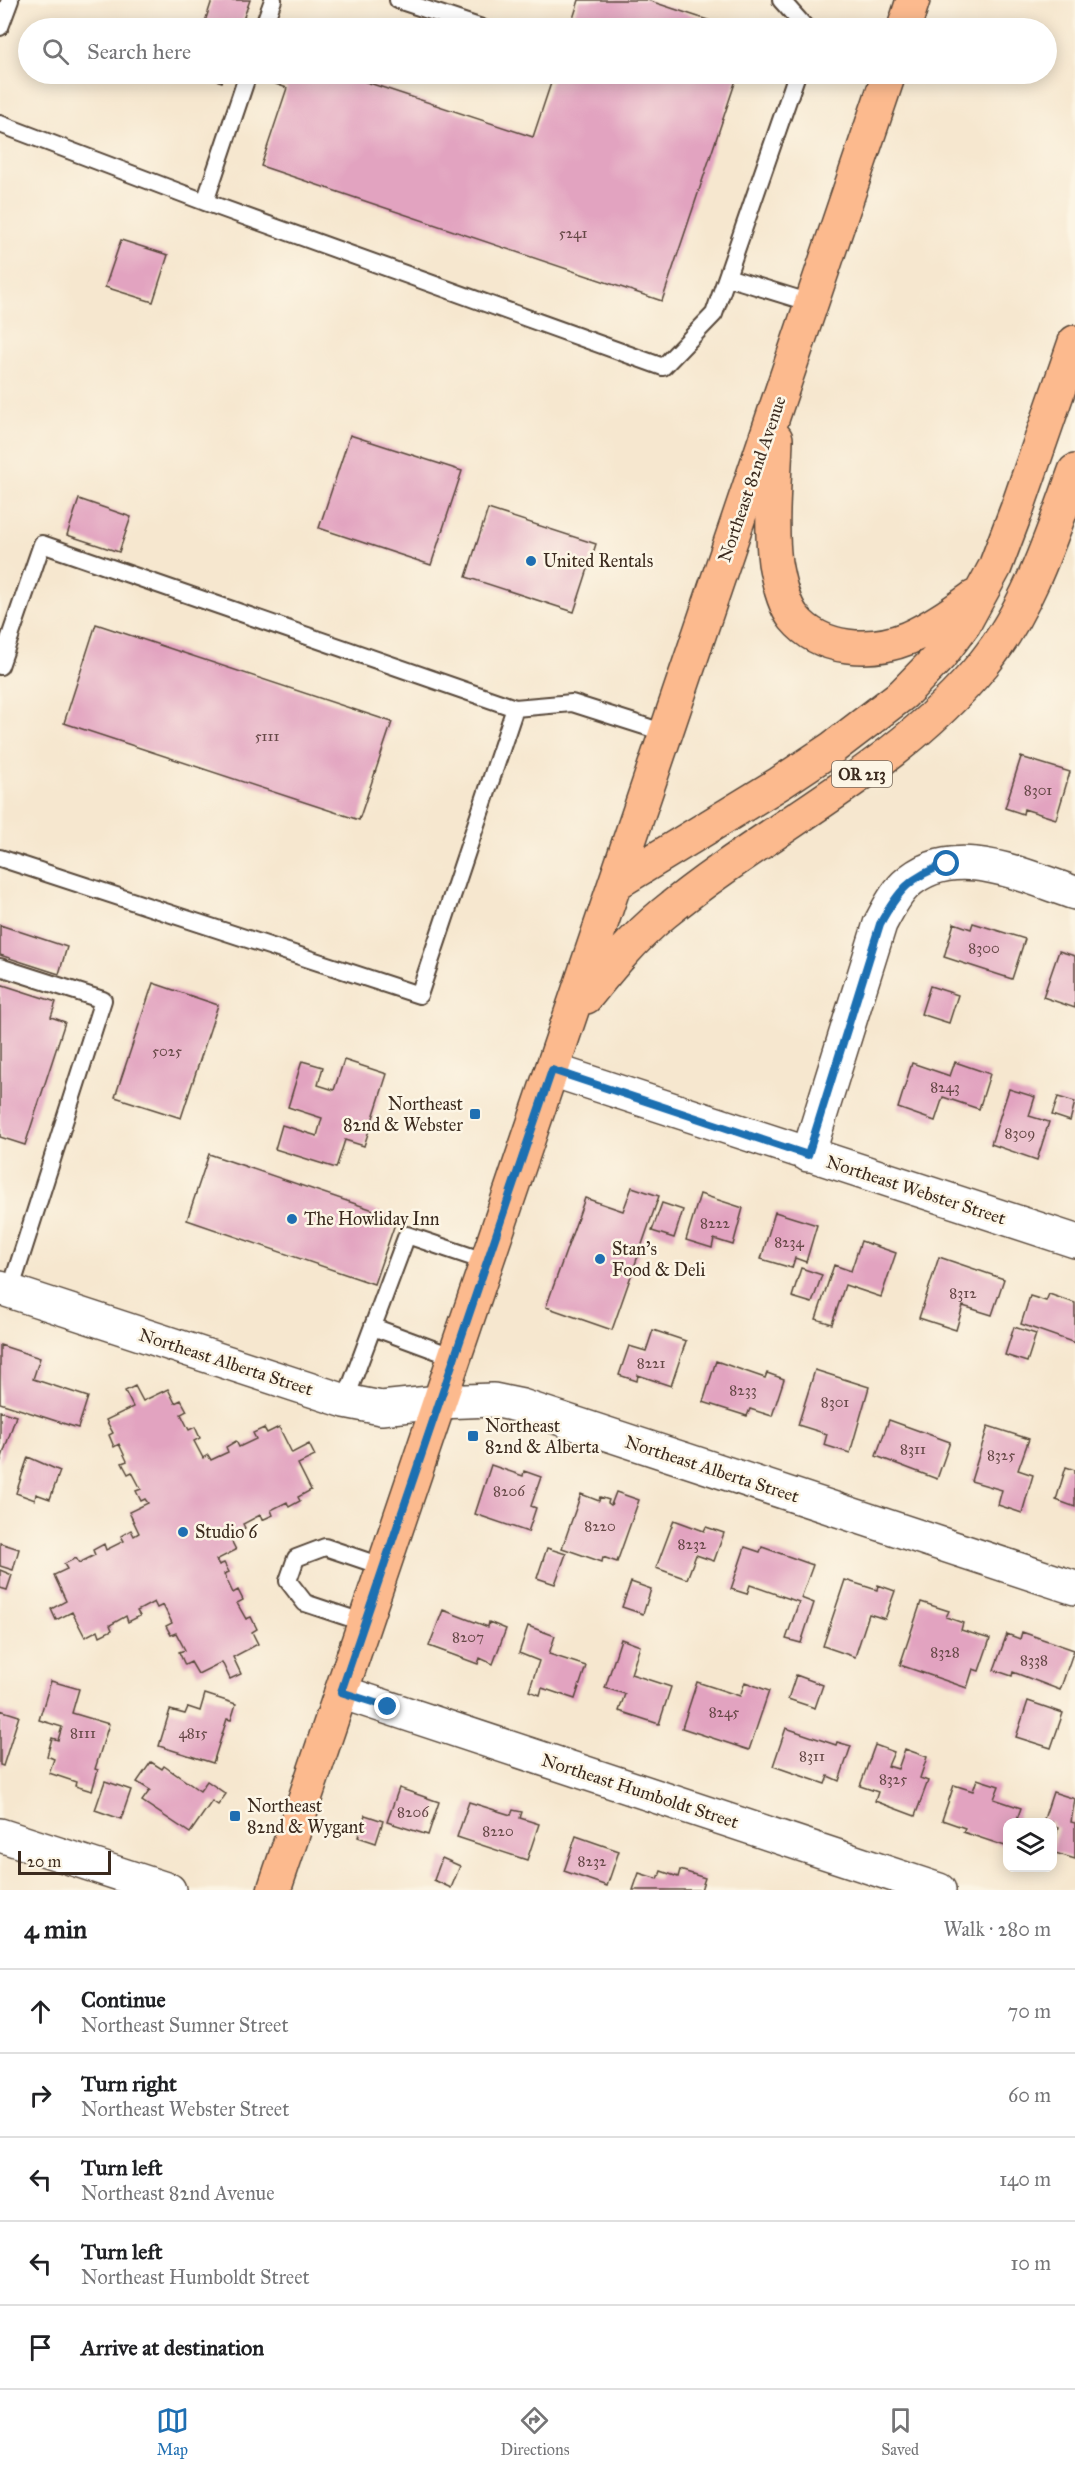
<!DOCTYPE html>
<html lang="en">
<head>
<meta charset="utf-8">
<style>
  :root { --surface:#fff; --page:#f6f6f6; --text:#202124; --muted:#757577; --line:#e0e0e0; --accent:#1f6fb2 }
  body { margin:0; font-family:"IM FELL Great Primer",serif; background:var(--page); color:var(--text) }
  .controls { position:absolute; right:18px; bottom:18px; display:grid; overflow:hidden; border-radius:12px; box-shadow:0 3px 15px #0003 }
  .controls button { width:54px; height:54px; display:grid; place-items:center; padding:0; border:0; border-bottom:2px solid var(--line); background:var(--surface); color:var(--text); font:30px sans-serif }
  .scale { position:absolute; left:18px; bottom:15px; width:93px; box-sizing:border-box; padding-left:6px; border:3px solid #3b2a1e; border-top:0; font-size:16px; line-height:21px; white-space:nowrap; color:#3b2a1e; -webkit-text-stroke:4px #fcf5e5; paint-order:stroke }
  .stop { position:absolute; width:18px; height:18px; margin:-14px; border:4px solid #1f6fb2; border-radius:50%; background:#fff }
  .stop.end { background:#1f6fb2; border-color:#fff; box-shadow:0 2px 6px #0008 }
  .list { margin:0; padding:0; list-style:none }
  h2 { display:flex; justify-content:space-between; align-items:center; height:78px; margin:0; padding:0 24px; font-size:26px }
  h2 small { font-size:20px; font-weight:400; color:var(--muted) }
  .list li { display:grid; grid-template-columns:39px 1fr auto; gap:18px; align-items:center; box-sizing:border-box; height:84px; padding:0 24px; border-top:2px solid var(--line) }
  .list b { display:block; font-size:22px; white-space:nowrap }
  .list p { margin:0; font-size:20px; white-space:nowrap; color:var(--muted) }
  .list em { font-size:20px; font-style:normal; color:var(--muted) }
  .icon { flex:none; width:33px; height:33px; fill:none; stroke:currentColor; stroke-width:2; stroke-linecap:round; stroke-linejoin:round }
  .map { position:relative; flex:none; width:1075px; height:1890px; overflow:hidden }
  .search { position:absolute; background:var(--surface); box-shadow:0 3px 15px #0003; left:18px; right:18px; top:18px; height:66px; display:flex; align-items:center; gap:15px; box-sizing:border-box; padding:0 21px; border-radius:33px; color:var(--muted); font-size:22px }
  .sheet { height:498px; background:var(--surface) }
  nav { display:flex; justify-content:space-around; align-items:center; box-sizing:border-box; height:84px; border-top:2px solid var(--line); background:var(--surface); font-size:16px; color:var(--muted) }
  nav a { display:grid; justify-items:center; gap:3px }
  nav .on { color:var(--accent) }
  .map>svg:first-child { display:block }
</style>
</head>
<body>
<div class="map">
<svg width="1075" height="1890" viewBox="0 0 1075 1890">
  <rect width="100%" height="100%" fill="#fcf5e5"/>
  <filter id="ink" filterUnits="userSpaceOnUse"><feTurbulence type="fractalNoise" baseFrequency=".0167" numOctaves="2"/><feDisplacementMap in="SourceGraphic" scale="12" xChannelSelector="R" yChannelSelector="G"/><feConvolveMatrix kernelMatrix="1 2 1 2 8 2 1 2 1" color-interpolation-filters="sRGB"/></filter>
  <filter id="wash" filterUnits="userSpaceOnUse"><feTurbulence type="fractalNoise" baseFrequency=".008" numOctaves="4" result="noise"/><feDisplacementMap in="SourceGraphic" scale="24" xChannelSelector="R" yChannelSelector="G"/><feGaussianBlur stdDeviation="1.35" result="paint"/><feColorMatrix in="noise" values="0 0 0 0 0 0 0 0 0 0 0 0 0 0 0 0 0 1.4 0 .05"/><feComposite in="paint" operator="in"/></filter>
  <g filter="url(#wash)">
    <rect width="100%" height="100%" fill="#f6e7cf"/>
    <g id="blocks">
      <path fill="#e2a3c0" d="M212,0H250L240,28H203Z
        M579,0H647L732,28H570Z
        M198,74H225L222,82Z
        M273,74H342L533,137L554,74H738L662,301L261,166L287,88L270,82Z
        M121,240L168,255L153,302L105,287Z
        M350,435L462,471L431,565L319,528Z
        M79,499L131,517L119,552L67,535Z
        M488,509L596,544L574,612L466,577Z
        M96,624L392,722L359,820L64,723Z
        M1021,757L1070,772L1056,819L1024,809L1023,814L1005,808Z
        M954,923L971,929L973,923L1025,939L1012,979L944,957Z
        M0,925L67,947L59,974L0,955Z
        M1059,951L1075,956V1008L1043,997Z
        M153,983L218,1005L181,1118L115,1097Z
        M0,984L56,1002L51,1017L65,1022L25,1145L0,1137Z
        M930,986L958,995L949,1023L921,1014Z
        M344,1060L387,1074L364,1146L345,1140L336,1168L275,1149L282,1125L317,1136L322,1118L288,1107L302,1061L323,1067L318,1085L334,1090Z
        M955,1062L990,1074L979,1109L943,1097L935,1121L898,1108L912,1063L950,1076Z
        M1009,1089L1035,1097L1029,1116L1049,1122L1037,1160L991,1144Z
        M1058,1097L1075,1102L1070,1121L1052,1115Z
        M209,1154L397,1218L374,1284L187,1220Z
        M632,1187L659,1196L612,1330L546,1307L585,1198L623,1211Z
        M700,1194L743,1208L733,1245L714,1239L712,1248L686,1240Z
        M662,1203L683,1210L674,1238L652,1231Z
        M775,1212L817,1225L806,1262L795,1258L792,1268L761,1259Z
        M861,1241L896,1253L881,1297L845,1285L832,1324L816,1319L834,1265L851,1271Z
        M939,1257L1004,1279L992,1315L963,1306L956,1330L919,1318Z
        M801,1268L822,1275L812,1303L792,1297Z
        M1049,1294L1075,1303V1343L1021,1324L1030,1296L1046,1301Z
        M1014,1327L1036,1334L1027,1362L1005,1355Z
        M653,1330L686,1341L671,1386L638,1375L637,1381L619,1375L629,1346L646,1351Z
        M0,1345L40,1358L33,1379L88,1397L78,1428L0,1403Z
        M716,1361L765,1378L767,1373L784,1379L772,1416L750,1409L747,1416L703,1402Z
        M815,1370L869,1387L850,1453L824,1445L827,1434L798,1425Z
        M135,1386L143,1401L168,1389L175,1403L181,1400L187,1411L181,1414L189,1430L195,1427L200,1438L194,1441L203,1458L208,1455L211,1460L228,1452L226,1447L236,1441L239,1447L256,1439L253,1433L264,1428L267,1433L279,1427L292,1453L309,1444L315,1456L298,1464L311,1490L298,1497L300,1501L289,1507L287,1502L271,1510L273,1515L262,1520L260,1515L243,1524L245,1528L234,1534L232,1529L227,1532L236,1550L216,1560L219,1565L224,1563L229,1572L224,1574L233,1593L238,1590L243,1600L237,1603L246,1619L251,1617L257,1629L252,1632L258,1644L233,1657L241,1674L230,1679L222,1662L198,1674L191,1662L185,1665L179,1652L185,1650L176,1633L171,1635L166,1626L172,1623L163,1605L157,1608L154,1602L137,1611L140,1616L128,1622L126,1616L110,1625L112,1630L100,1636L98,1630L85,1637L72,1612L56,1620L51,1609L66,1601L54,1575L67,1569L64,1564L76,1558L79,1563L95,1555L93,1550L104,1544L106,1550L124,1541L121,1536L131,1530L134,1536L139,1533L129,1512L148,1503L145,1499L141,1501L136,1491L141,1489L132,1472L128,1474L122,1463L127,1461L119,1444L114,1447L109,1435L113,1433L106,1420L133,1407L125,1391Z
        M0,1411L16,1416L0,1463Z
        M889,1420L950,1442L937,1479L876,1456Z
        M988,1426L1029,1439L1018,1470L1033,1475L1022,1513L998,1505L1002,1490L971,1481Z
        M28,1457L60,1471L50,1499L36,1494L35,1500L16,1493Z
        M491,1465L523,1476L524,1471L541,1477L531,1506L536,1508L528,1532L475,1514Z
        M1066,1467L1075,1470V1507L1056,1500Z
        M616,1492L639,1500L617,1562L603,1557L602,1562L562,1548L581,1494L599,1501L600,1497L609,1500L608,1503L611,1505Z
        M674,1520L704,1531L706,1527L724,1533L714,1561L696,1555L687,1579L656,1568Z
        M0,1543L19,1549L13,1570L0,1566Z
        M745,1547L760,1552L762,1547L813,1565L801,1598L814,1603L801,1643L786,1639L799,1602L750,1585L747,1594L731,1589Z
        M547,1548L566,1554L555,1584L537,1578Z
        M0,1570L12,1575L7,1590L0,1588Z
        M845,1580L877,1590L878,1585L895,1591L885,1619L869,1614L855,1657L823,1646Z
        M631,1582L651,1589L643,1614L622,1607Z
        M921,1602L949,1611L946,1617L963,1623L961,1630L990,1639L979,1671L973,1669L967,1688L900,1665Z
        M443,1610L488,1627L489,1622L506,1629L493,1664L480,1658L478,1664L429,1646Z
        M528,1626L555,1636L549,1654L586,1666L575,1699L542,1688L540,1695L529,1691L539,1661L519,1653Z
        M1022,1632L1074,1650L1060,1690L1013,1672L1012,1676L994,1670L1007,1634L1020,1639Z
        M621,1639L640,1646L631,1674L671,1687L659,1724L619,1711L625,1694L605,1688Z
        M796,1675L823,1685L815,1708L788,1699Z
        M51,1681L79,1689L72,1713L109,1724L95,1769L98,1770L92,1791L75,1786L76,1782L49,1773L54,1759L47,1756L52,1738L58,1740L62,1727L39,1720Z
        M697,1682L740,1696L745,1682L769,1691L749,1750L682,1728Z
        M205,1694L236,1704L231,1720L227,1719L213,1763L159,1746L170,1710L185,1714L188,1707L200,1711Z
        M1028,1701L1063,1713L1051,1748L1016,1737Z
        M0,1710L19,1716L3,1766L0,1765Z
        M786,1728L836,1745L837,1742L851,1746L839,1781L828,1776L825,1784L773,1766Z
        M875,1745L894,1752L888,1766L898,1769L905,1749L927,1757L920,1778L928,1781L915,1816L875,1801L878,1792L860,1786Z
        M151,1762L162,1769L164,1766L200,1791L207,1781L226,1794L218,1805L212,1801L190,1833L142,1801L150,1790L137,1782Z
        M977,1779L999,1786L994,1799L1021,1808L1016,1822H1008V1847L963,1832L965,1828L942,1820L954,1785L973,1791Z
        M105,1781L131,1790L121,1819L95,1810Z
        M399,1788L439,1802L428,1835L387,1822Z
        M1053,1792L1075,1799L1071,1822L1075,1823V1859L1052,1852L1058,1828L1052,1826V1822H1043Z
        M469,1802L511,1815L513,1810L522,1812L520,1818L539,1824L527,1860L457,1837Z
        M365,1815L383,1821L376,1843L358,1837Z
        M576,1836L619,1851L607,1886L564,1871Z
        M442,1858L460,1866L451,1888L434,1880Z
        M680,1870L705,1878L701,1890H633L639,1873L658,1879L661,1871L678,1877Z"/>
    </g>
  </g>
  <g filter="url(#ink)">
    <use href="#blocks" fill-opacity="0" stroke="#574639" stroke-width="1.5"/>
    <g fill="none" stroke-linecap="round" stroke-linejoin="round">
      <defs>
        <path id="lane" d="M398,0L482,28
          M781,0L806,28
          M0,27L10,0
          M263,28L273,0
          M0,124L205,202L663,367L714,314L797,74
          M205,202L248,74
          M727,277L811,303
          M0,666L42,544L515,708L572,703L666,733
          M0,858L419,995L515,708
          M0,967L103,1000L10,1291
          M373,1327L454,1357
          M345,1401L407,1235L487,1262
          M365,1623L305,1603L288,1581L296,1558L325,1547L384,1567"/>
        <path id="street" d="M552,1070L1075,1241
          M808,1155L880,924C887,911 894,896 905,885C952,840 1023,876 1075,893
          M0,1288L345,1401L381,1408L439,1402L493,1400L522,1406L1075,1588
          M341,1692L939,1890
          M0,1835L169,1890"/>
        <path id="primary" d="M904,28L913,0
          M776,439C775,480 770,523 775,563C778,580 783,604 794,618C821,651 871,653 908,638C931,628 953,612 974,597
          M615,884L780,783L831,749L903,694L940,656L964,624L995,567L1017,509L1075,342
          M586,997C610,967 633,939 663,914C768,827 897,770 984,663C1029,607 1051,537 1075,471
          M274,1890L889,74"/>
      </defs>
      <use href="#lane" stroke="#574639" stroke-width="20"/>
      <use href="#street" stroke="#574639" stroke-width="36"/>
      <use href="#primary" stroke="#574639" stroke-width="36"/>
      <use href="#lane" stroke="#fff" stroke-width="16"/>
      <use href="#street" stroke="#fff" stroke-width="33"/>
      <use href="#primary" stroke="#fcba8e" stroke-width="33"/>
    </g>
  </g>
  <g fill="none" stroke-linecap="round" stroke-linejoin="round" filter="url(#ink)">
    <path stroke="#1f6fb2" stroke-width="8" d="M388,1707L341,1692L552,1070L808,1155L880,924C898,891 910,876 947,864"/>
  </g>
  <g fill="#1f6fb2" stroke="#fcf5e5" stroke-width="2">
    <circle cx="531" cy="561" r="6"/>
    <rect x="469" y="1108" width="12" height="12" rx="3"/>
    <circle cx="292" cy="1219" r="6"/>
    <circle cx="600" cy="1259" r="6"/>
    <rect x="467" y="1430" width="12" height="12" rx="3"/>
    <circle cx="183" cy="1532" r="6"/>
    <rect x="229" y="1810" width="12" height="12" rx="3"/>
  </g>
  <g text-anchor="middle" stroke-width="5" stroke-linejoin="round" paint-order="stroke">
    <g font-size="15" fill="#654846">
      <text x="573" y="238">5241</text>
      <text x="267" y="741">5111</text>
      <text x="1038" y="795">8301</text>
      <text x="984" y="953">8300</text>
      <text x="167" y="1056">5025</text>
      <text x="945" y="1092">8243</text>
      <text x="1020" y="1138">8309</text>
      <text x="715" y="1228">8222</text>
      <text x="789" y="1247">8234</text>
      <text x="963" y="1298">8312</text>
      <text x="651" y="1368">8221</text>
      <text x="743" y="1395">8233</text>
      <text x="835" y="1407">8301</text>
      <text x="913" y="1454">8311</text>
      <text x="1001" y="1460">8325</text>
      <text x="509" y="1496">8206</text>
      <text x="600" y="1531">8220</text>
      <text x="692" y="1549">8232</text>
      <text x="468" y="1642">8207</text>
      <text x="945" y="1657">8328</text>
      <text x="1034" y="1665">8338</text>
      <text x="724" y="1717">8245</text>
      <text x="83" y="1738">8111</text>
      <text x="193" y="1738">4815</text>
      <text x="812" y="1761">8311</text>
      <text x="893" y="1784">8325</text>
      <text x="413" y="1817">8206</text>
      <text x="498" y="1836">8220</text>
      <text x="592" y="1866">8232</text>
    </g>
    <rect fill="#fcf5e5" stroke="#75675a" stroke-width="1.5" x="832" y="761" width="60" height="26" rx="4.5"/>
    <g font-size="16" font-weight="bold" fill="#3b2a1e">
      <text x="862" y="780">OR 213</text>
    </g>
    <g font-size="18" fill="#3b2a1e" stroke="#fcf5e5">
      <text transform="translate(752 479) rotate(-71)" y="6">Northeast 82nd Avenue</text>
      <text transform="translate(916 1190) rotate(18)" y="6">Northeast Webster Street</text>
      <text transform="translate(226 1362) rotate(18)" y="6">Northeast Alberta Street</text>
      <text transform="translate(712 1469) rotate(18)" y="6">Northeast Alberta Street</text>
      <text transform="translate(640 1791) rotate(18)" y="6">Northeast Humboldt Street</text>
    </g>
    <g font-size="18" fill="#3b2a1e" stroke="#fcf5e5" text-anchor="start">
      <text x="543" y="567">United Rentals</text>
      <text x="463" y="1110" text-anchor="end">Northeast<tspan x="463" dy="21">82nd &amp; Webster</tspan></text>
      <text x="304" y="1225">The Howliday Inn</text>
      <text x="612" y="1255">Stan's<tspan x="612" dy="21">Food &amp; Deli</tspan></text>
      <text x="485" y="1432">Northeast<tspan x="485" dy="21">82nd &amp; Alberta</tspan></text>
      <text x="195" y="1538">Studio 6</text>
      <text x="247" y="1812">Northeast<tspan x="247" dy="21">82nd &amp; Wygant</tspan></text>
    </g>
  </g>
</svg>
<div class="controls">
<button><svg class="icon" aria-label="layers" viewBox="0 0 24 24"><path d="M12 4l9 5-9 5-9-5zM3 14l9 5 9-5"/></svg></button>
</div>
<div class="scale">20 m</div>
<div class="stop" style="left:947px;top:864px"></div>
<div class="stop end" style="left:388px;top:1707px"></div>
<div class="search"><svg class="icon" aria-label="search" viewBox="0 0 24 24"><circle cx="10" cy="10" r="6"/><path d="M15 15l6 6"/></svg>Search here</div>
</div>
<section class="sheet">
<h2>4 min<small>Walk · 280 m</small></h2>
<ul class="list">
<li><svg class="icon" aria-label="ahead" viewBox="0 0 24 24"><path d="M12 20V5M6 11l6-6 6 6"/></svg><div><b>Continue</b><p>Northeast Sumner Street</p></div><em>70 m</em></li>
<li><svg class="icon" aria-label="right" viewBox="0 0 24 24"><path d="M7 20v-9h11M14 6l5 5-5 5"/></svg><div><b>Turn right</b><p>Northeast Webster Street</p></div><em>60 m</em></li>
<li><svg class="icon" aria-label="left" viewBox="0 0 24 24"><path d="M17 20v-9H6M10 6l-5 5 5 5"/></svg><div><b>Turn left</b><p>Northeast 82nd Avenue</p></div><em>140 m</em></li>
<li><svg class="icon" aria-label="left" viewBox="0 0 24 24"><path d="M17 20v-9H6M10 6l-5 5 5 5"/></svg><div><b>Turn left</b><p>Northeast Humboldt Street</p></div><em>10 m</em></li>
<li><svg class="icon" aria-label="arrive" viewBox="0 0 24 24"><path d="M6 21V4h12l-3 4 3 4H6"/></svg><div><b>Arrive at destination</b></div></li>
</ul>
</section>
<nav>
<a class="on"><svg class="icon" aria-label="map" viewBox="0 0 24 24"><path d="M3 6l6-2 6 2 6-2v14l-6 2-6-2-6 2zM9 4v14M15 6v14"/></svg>Map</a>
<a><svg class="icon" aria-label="directions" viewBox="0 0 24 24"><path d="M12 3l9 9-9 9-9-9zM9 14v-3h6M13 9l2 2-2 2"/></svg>Directions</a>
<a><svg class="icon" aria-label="saved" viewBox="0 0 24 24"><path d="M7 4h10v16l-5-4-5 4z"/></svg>Saved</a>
</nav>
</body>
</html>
